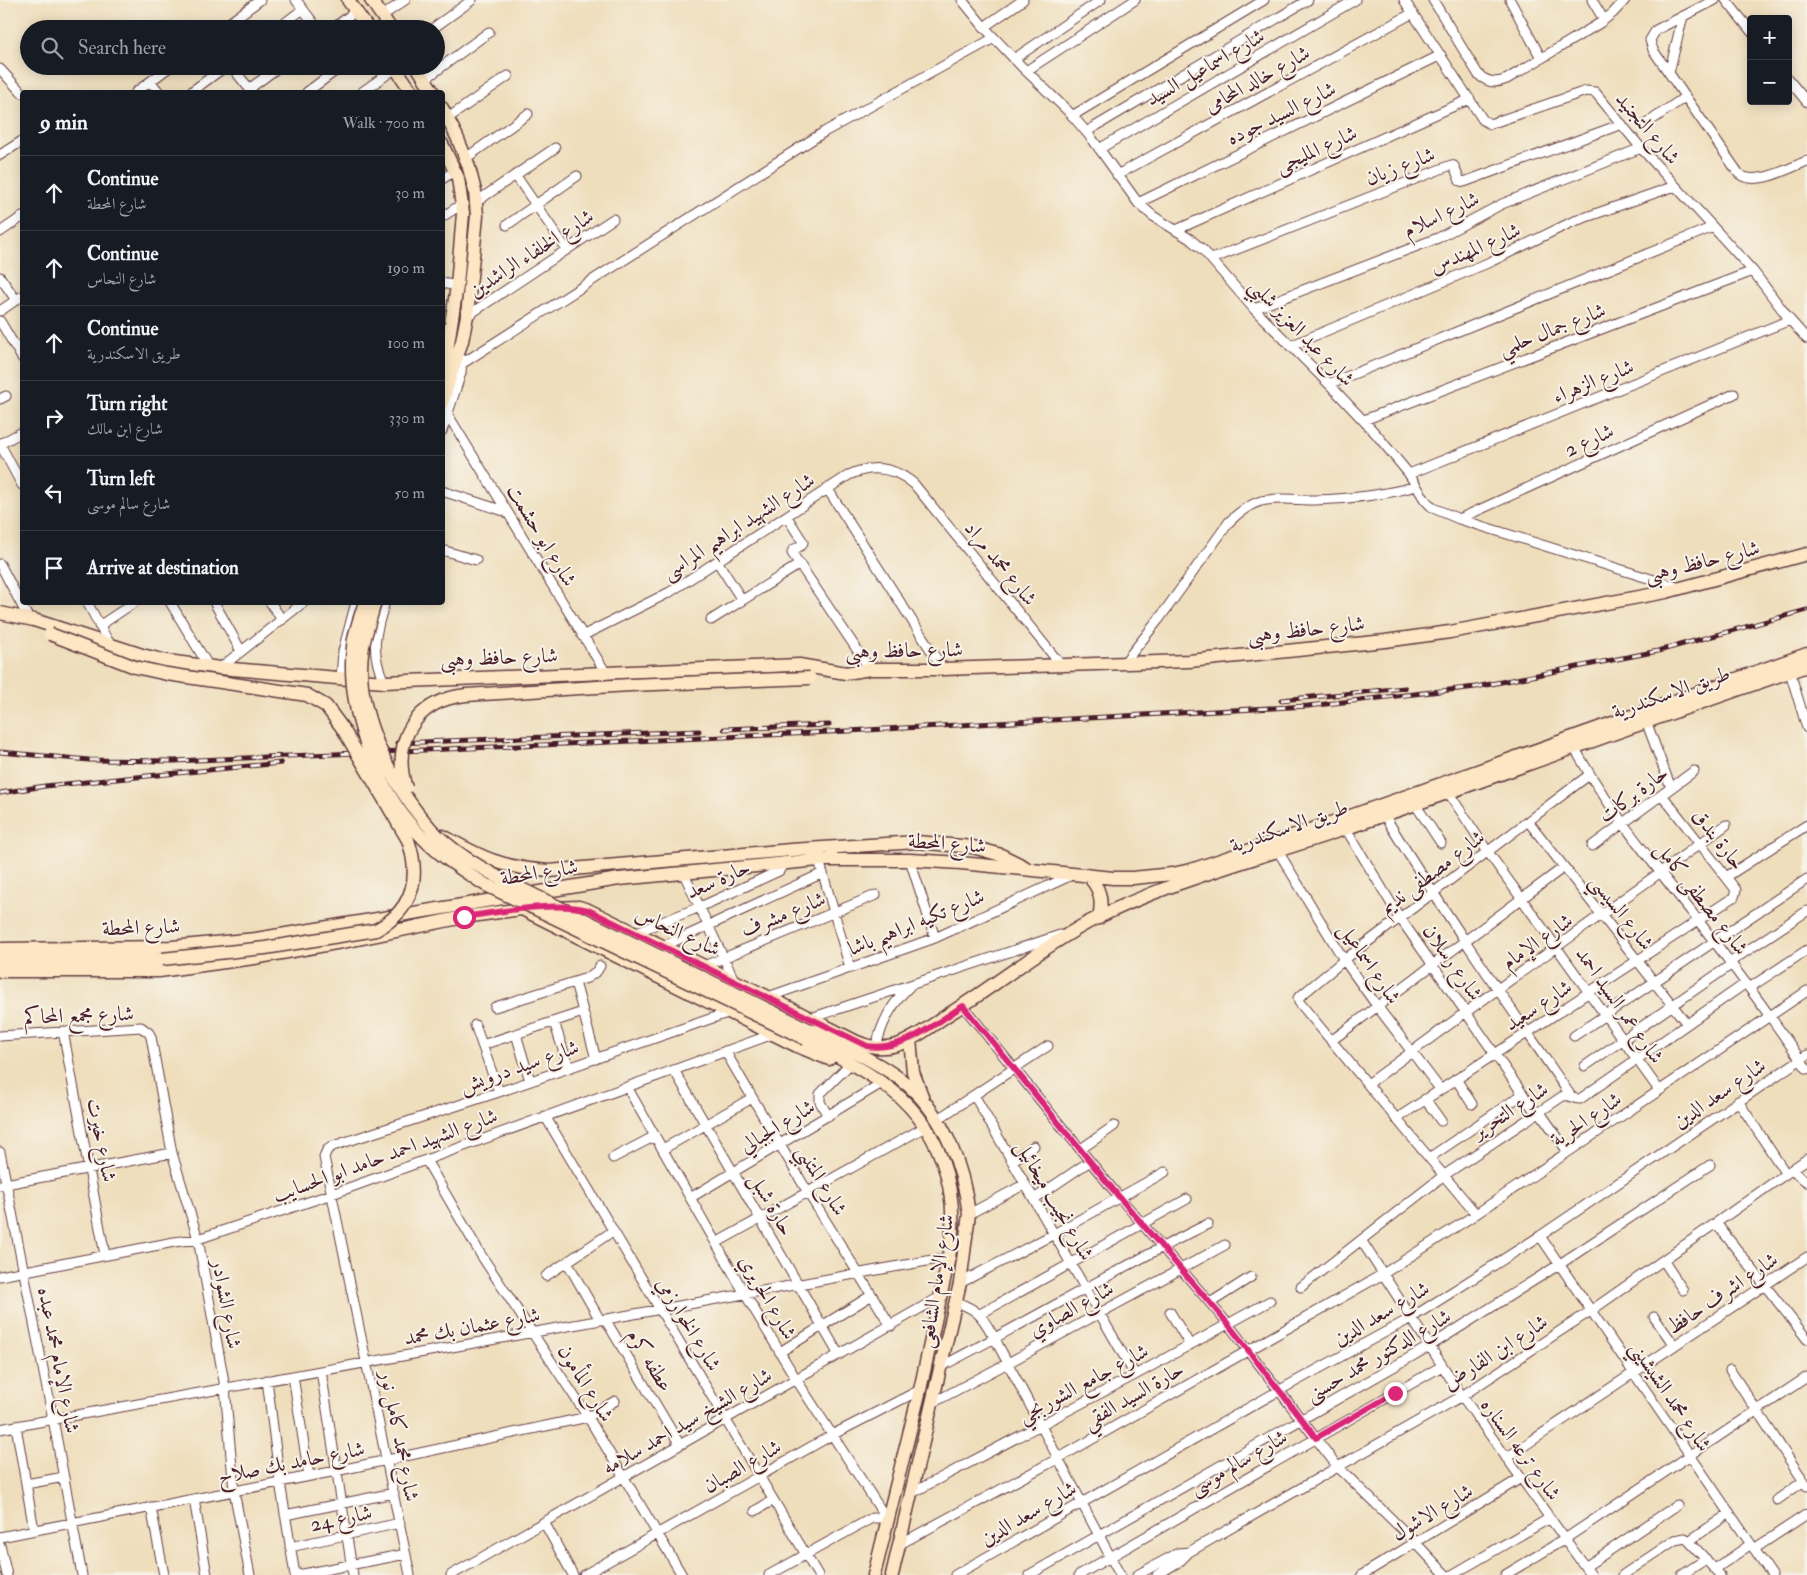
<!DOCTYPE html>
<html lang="en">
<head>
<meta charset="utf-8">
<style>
  :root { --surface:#171b24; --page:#20242c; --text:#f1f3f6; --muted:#9ea1a6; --line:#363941 }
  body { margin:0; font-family:"IM FELL Double Pica",Amiri,serif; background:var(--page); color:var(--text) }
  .controls { position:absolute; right:15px; top:15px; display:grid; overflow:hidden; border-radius:5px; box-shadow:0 2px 12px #0003 }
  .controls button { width:45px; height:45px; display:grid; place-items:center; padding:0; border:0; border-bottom:1px solid var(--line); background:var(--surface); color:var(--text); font:25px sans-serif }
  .stop { position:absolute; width:15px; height:15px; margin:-11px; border:4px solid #db2777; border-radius:50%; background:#fff }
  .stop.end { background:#db2777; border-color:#fff; box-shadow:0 1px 5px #0008 }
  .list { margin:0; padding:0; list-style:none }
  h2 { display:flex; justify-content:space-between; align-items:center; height:65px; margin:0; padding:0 20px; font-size:21px }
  h2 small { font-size:16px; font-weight:400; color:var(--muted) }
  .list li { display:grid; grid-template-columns:32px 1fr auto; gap:15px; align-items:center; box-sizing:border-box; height:75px; padding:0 20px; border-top:1px solid var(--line) }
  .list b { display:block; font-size:19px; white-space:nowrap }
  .list p { margin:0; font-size:16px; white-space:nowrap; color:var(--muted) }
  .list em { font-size:16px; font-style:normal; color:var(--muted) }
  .icon { flex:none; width:28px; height:28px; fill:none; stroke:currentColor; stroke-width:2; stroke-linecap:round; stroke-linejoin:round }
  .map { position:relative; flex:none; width:1807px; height:1575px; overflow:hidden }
  .search { position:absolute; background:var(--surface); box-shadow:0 2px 12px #0003; left:20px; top:20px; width:425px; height:55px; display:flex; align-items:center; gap:12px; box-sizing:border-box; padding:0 18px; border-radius:28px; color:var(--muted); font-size:19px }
  .panel { position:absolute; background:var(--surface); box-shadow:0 2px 12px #0003; left:20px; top:90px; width:425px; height:515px; border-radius:5px }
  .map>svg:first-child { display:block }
</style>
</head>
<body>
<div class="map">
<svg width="1807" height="1575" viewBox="0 0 1807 1575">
  <rect width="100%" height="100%" fill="#f7f3e8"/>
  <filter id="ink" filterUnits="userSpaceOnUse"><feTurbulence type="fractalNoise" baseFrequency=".02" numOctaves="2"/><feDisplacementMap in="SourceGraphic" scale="10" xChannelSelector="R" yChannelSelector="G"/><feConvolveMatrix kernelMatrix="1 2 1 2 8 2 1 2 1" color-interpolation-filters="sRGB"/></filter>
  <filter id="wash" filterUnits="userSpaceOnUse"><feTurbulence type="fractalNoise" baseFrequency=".0096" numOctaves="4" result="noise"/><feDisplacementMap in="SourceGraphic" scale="20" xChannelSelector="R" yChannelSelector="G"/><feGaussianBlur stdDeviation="1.12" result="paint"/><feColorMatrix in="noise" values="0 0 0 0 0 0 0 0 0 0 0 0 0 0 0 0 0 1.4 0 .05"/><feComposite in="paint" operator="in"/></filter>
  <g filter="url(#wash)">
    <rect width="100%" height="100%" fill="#efdebc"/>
  </g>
  <g filter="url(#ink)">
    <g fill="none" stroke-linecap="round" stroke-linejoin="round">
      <defs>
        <path id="minor" d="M296,0L318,29
          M962,0L984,27L1021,66L1071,114L1093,140L1138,203L1153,216L1190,239L1204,251L1254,309L1329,384L1376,434L1409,474L1425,500L1433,508L1459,519L1680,588
          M1404,0L1483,120L1490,124L1586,91L1595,92L1641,148L1753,271L1790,320L1807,339
          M1433,0L1478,74C1486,82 1496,84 1507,79L1600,23L1613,13L1625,0
          M1510,0L1541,58
          M1592,0L1604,20
          M1715,0L1656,30L1650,40L1653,50L1739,174C1756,187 1789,168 1807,161
          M1726,0L1751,31
          M382,16L405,0
          M984,27L1023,0
          M221,29L260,0
          M277,29L303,9
          M332,29L356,11
          M432,29L472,0
          M1014,59L1101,0
          M231,66L252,92
          M0,69L22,93
          M1026,71L1135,0
          M1669,73L1683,16
          M425,79L489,32
          M1788,79L1807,102
          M151,82L159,92
          M249,89L280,66
          M136,92L171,66
          M191,92L226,66
          M307,92L342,66
          M362,92L396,68
          M1072,116L1264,0
          M448,118L508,76
          M1646,124L1685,97
          M1086,132L1308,0
          M1099,149L1355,0
          M0,155L22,141
          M466,158L528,114
          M1117,175L1413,13
          M516,176L567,250
          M442,179L455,171
          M476,202L555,148
          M1138,203L1441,55
          M442,217L462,204
          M507,225L577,176
          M1176,230L1470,99
          M0,232L22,217
          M1212,259L1451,165L1454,166L1460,181L1464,182L1622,124
          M0,277L16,300
          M442,283L457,286
          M1254,309L1438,238L1502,204L1641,148
          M0,311L22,296
          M467,316L613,219
          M0,321L22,358
          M1290,346L1490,262L1572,222L1675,186
          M463,363L824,132L994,38
          M1329,384L1713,227
          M0,399L6,396
          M448,415L606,673
          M1364,420L1753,271
          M442,431L461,373L462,359
          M0,444L22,485
          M0,444L22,432
          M1409,474L1790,320
          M827,488L943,669
          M442,491L507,512
          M787,517L803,542L802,545L793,550L792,553L870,669
          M1459,519L1734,394
          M442,550L476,560
          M717,561L742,600
          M0,564L29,619
          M87,602L109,643
          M170,602L209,667
          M214,602L241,651
          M270,602L282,620
          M711,620L800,564
          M99,626L135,602
          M582,636L670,592L849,475C873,464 894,467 914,484L1061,665
          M1124,663L1159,619L1229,522C1238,513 1248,505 1261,501C1278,497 1297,500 1314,500C1349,499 1382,496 1416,486
          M220,668L304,602
          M1790,672L1807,728
          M341,678L343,651L356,602
          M384,682C370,651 375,633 385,602
          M1646,721L1671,788
          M1574,747C1608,809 1653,863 1697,919C1735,968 1772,1018 1807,1069
          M1448,792L1488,852L1659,1090
          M1415,804L1441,843
          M1384,815C1443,911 1507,1003 1571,1096
          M1528,821L1687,1024
          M1346,829L1400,918L1536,1113
          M1592,846L1694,771
          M1278,851L1344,960L1377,1006L1440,1089
          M819,860L850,968
          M910,860L935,938
          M683,872L734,980
          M1726,877L1807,825
          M634,933L700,907L779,871L784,862
          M664,946L823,873
          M1730,962L1807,911
          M704,966L876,895
          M575,982L596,1059
          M1749,988L1807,950
          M768,997L935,938L1072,875
          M963,1006L1120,1198L1228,1324L1337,1466L1416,1543L1446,1575
          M495,1007L587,978L597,971L600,966
          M811,1018L1060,935
          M554,1022L569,1068
          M475,1025L499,1092
          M63,1031L105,1255
          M516,1034L530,1081
          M0,1036L141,1027L149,1033L151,1037L172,1153L198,1239L225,1387L234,1491L250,1575
          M1574,1036L1807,879
          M1331,1041L1564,867
          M482,1045L583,1012
          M876,1048C881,1023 892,1003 910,986
          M725,1051L807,1191L891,1326
          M1585,1066L1732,964
          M674,1070L839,1355
          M1456,1079L1472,1104
          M1368,1084L1466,1012L1726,825
          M627,1087L745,1294L796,1379L888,1521
          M974,1095L1135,1375
          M1425,1099L1441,1121
          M1738,1101L1786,1174
          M1539,1111L1568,1152
          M545,1116L818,1575
          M828,1116L820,1102V1094L851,1063
          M938,1119L1048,1046
          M1396,1119L1734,897L1736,890L1733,886L1662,795
          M663,1149L752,1098
          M1081,1149L1114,1126
          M0,1152L53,1419L82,1575
          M613,1158L655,1136
          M1429,1158L1523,1094
          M426,1160L481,1255L588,1417L682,1575
          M1012,1161L1034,1146
          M1791,1170L1807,1182
          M0,1185L172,1153
          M690,1198L882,1083
          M1034,1199L1090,1161
          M969,1214L1025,1184
          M1476,1214L1299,1002L1298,998L1344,960L1589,775
          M1716,1223L1807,1339
          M1540,1236L1772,1575
          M1361,1240L1462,1396L1591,1575
          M716,1243L925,1127
          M1663,1260L1683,1290
          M567,1262L600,1320
          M0,1276L174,1242L198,1239L332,1194L773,1034
          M546,1276L613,1231
          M960,1283L1054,1234L1165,1172
          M1301,1287L1443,1176L1563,1096C1570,1094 1574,1100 1580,1099L1746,983
          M956,1302C981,1311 982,1317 995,1339L1120,1575
          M1210,1303L1251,1277
          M1170,1312L1190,1345
          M980,1314L1187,1199
          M1654,1317L1674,1345
          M605,1319L680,1445
          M780,1352L872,1295
          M942,1366C1031,1320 1118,1268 1208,1224
          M1730,1370L1807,1486
          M321,1371L353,1575
          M293,1376L309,1476
          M267,1380L280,1482L295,1575
          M934,1402L1008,1363L1225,1245
          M16,1426L34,1530
          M0,1429L949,1257
          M1506,1458L1807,1257
          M26,1484L64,1477
          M912,1493L1135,1375L1270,1301
          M194,1499L207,1575
          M1777,1500L1804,1481
          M151,1507L164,1575
          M755,1511L773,1500
          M285,1515L394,1493
          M544,1522L573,1575
          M0,1537L336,1471L588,1417L615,1401
          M1689,1541L1730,1513
          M1689,1541L1720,1575
          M900,1544L1059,1458L1383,1274L1476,1214L1807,991
          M0,1545L7,1575
          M290,1547L400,1523
          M1754,1549L1807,1514
          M1585,1567L1677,1505
          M1715,1569L1751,1544
          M298,1575L406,1554
          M410,1575L324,1157L327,1150L333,1146L499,1092L730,1012
          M451,1575L940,1297
          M584,1575L832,1435L920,1390
          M769,1575L872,1518H880L888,1521
          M955,1575L1280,1390L1411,1318L1540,1236L1807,1055
          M1029,1575L1430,1346L1560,1264L1710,1165
          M1079,1575L1442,1366
          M1137,1575L1178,1553L1189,1552
          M1157,1575L1180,1561L1189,1552L1462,1396L1592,1310L1807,1159
          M1362,1575L1521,1478
          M1452,1575L1550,1518
          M1505,1575L1565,1539L1807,1377
          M1623,1575L1675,1540L1685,1538L1689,1541
          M1682,1575L1706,1559"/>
        <path id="secondary" d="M348,0L368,29
          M371,0L391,29
          M394,66L412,92
          M417,66L433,92
          M442,108L457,137L468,164L475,191L477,216L467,316L462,341L442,403
          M442,144L458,178L463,213L457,286L446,356L442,372
          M0,613L34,620L142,655L167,661L220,668L384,682L799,665L846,673L870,669H943L1189,661L1385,641L1450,632L1666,592L1807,554
          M443,836C482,858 503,868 549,871L791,850L917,842L973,847L1001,855L1025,867
          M1087,875C1100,887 1103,900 1099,918
          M524,910L797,1046L829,1059
          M0,949L172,947L256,939L619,879L819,860H910L961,863L1113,878H1133L1172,874L1191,870L1342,819L1807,654
          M0,960L162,959
          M0,971H159L254,958L352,940L464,917L521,909L579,907L588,910L768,997L857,1042C871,1048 883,1049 897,1045C915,1039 931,1026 946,1016C995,986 1039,949 1089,922C1170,880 1261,858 1347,828C1501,775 1653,718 1807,666
          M812,1031C841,1045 885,1065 909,1086C945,1118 963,1166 969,1214L960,1283L892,1575
          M806,1039C832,1053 858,1066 882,1083C940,1123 961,1189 949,1257L920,1390L874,1575
          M910,1039L913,1072L922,1096"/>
      </defs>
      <use href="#minor" stroke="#633c41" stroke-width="11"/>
      <use href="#secondary" stroke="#633c41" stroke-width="15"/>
      <use href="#minor" stroke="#fff" stroke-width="9"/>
      <use href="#secondary" stroke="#fce6c4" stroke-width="12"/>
      <defs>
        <path id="rail" d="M1281,700L1405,688
          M724,729L829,725
          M397,743L699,731
          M0,752L89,760L174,761L792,734L1308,706L1476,687L1658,651L1807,610
          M0,793L45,786L281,763"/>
      </defs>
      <use href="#rail" stroke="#4a1f2b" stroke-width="5"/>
      <use href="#rail" stroke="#f7f3e8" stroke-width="3" stroke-dasharray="9" stroke-linecap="butt"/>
      <defs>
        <path id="secondary-bridge" d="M365,602C361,616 354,632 353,646C346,709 377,793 422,837C440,856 464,871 486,885L806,1039
          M375,602C371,617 366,631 363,646C352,708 391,786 432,830C452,851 478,866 503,880L812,1031
          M50,634L135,667L167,674L307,695L326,706L343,729L408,840C421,878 413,910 376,930L265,948L162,959
          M406,788C391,741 416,700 466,695L630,685L810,678"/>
      </defs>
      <use href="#secondary-bridge" stroke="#633c41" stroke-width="15" stroke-linecap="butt"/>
      <use href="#secondary-bridge" stroke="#fce6c4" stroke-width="12"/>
    </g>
  </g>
  <g fill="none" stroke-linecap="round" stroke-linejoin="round" filter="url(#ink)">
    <path stroke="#db2777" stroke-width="6" d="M464,917C499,912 554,901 588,910L867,1046C903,1052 933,1024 963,1006L1120,1198L1228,1324L1316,1438L1395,1393"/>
  </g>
  <g text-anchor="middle" stroke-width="4" stroke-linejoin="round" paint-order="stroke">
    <g font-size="21" fill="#4a1f2b" stroke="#f7f3e8">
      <text transform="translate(1205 67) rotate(-30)" y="7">شارع اسماعيل السيد</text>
      <text transform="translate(1257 79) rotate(-29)" y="7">شارع خالد المحامى</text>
      <text transform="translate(1281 113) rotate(-26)" y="7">شارع السيد جوده</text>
      <text transform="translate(1648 128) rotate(50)" y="7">شارع التجنيد</text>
      <text transform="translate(1316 149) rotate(-24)" y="7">شارع المليجى</text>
      <text transform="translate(1400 166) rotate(-21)" y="7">شارع زيان</text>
      <text transform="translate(1441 214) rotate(-25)" y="7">شارع اسلام</text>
      <text transform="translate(1475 248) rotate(-24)" y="7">شارع المهندس</text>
      <text transform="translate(531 253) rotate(-33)" y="7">شارع الخلفاء الراشدين</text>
      <text transform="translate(1552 329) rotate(-21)" y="7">شارع جمال حلمي</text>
      <text transform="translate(1302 332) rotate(46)" y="7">شارع عبد العزيز شلبي</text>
      <text transform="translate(1593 381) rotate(-22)" y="7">شارع الزهراء</text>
      <text transform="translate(1589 440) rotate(-25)" y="7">شارع 2</text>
      <text transform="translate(738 526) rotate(-33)" y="7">شارع الشهيد ابراهيم المراسى</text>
      <text transform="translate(542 535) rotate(59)" y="7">شارع ابو حشمت</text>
      <text transform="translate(1702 561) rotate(-14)" y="7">شارع حافظ وهبى</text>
      <text transform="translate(1001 563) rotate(51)" y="7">شارع محمد مراد</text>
      <text transform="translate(1306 629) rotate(-6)" y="7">شارع حافظ وهبى</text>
      <text transform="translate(904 650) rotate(-1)" y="7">شارع حافظ وهبى</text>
      <text transform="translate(499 657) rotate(-2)" y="7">شارع حافظ وهبى</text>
      <text transform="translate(1671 692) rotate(-19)" y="7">طريق الاسكندرية</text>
      <text transform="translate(1633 794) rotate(-37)" y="7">حارة بركات</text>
      <text transform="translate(1289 826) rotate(-19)" y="7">طريق الاسكندرية</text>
      <text transform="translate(1719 839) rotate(52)" y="7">حارة بندق</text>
      <text transform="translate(947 843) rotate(4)" y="7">شارع المحطة</text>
      <text transform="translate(539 872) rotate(-9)" y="7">شارع المحطة</text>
      <text transform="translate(1432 872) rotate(-37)" y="7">شارع مصطفى نديم</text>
      <text transform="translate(718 879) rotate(-24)" y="7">حارة سعد</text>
      <text transform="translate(1702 898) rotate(52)" y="7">شارع مصطفى كامل</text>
      <text transform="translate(1622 912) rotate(52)" y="7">شارع السيسي</text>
      <text transform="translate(783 914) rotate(-22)" y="7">شارع مشرف</text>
      <text transform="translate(916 922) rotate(-22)" y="7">شارع تكيه ابراهيم باشا</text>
      <text transform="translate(141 927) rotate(-2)" y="7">شارع المحطة</text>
      <text transform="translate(678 931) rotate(25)" y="7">شارع النحاس</text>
      <text transform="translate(1537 941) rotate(-35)" y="7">شارع الإمام</text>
      <text transform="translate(1453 962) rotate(55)" y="7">شارع رسلان</text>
      <text transform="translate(1370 963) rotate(56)" y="7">شارع اسماعيل</text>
      <text transform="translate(1538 1005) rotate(-33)" y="7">شارع سعيد</text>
      <text transform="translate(1620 1005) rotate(55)" y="7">شارع عمر السيد احمد</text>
      <text transform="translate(79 1015) rotate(-2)" y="7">شارع مجمع المحاكم</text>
      <text transform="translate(519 1066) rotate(-19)" y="7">شارع سيد درويش</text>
      <text transform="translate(1719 1093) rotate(-34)" y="7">شارع سعد الدين</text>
      <text transform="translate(1510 1110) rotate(-33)" y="7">شارع التحرير</text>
      <text transform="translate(1586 1119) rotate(-34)" y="7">شارع الحرية</text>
      <text transform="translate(777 1126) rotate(-31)" y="7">شارع الجبالي</text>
      <text transform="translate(102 1140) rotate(79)" y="7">شارع خيرت</text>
      <text transform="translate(385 1155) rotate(-20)" y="7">شارع الشهيد احمد حامد ابو الحسايب</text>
      <text transform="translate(822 1180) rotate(59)" y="7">شارع المتنبي</text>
      <text transform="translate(1055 1200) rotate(60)" y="7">شارع نجيب ميخائيل</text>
      <text transform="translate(772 1204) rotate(60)" y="7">حارة شبل</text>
      <text transform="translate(936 1281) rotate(-81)" y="7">شارع الإمام الشافعى</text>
      <text transform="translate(1722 1293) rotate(-34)" y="7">شارع اشرف حافظ</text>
      <text transform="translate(768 1297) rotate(60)" y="7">شارع الحريري</text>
      <text transform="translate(227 1304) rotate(80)" y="7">شارع الشوادر</text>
      <text transform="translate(1071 1309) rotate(-29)" y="7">شارع الصاوي</text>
      <text transform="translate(1381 1313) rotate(-30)" y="7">شارع سعد الدين</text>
      <text transform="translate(689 1324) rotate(59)" y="7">شارع الخوارزمي</text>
      <text transform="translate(472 1326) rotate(-10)" y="7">شارع عثمان بك محمد</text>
      <text transform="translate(1495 1352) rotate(-33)" y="7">شارع ابن الفارض</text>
      <text transform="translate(1378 1355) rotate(-30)" y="7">شارع الدكتور محمد حسنى</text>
      <text transform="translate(59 1360) rotate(79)" y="7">شارع الإمام محمد عبده</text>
      <text transform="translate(650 1360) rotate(59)" y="7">عطفه كرم</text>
      <text transform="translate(586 1383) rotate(58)" y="7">شارع المأمون</text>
      <text transform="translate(1083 1383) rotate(-28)" y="7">شارع جامع الشوربجي</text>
      <text transform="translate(1133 1395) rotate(-30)" y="7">حارة السيد الفقي</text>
      <text transform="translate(1671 1396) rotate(56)" y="7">شارع محمد الشيشيني</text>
      <text transform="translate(687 1421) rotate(-30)" y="7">شارع الشيخ سيد احمد سلامه</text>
      <text transform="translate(400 1436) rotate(79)" y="7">شارع محمد كامل نور</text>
      <text transform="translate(1521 1449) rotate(54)" y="7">شارع ترعه السناره</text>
      <text transform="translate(291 1462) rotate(-11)" y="7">شارع حامد بك صلاح</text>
      <text transform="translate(1238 1462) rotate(-30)" y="7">شارع سالم موسى</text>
      <text transform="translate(742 1466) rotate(-30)" y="7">شارع الصبان</text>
      <text transform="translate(1432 1512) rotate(-31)" y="7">شارع الاشول</text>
      <text transform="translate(1028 1513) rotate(-30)" y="7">شارع سعد الدين</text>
      <text transform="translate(341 1518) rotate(-12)" y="7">شارع 24</text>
    </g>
  </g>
</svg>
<div class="controls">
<button>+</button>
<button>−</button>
</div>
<div class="stop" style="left:464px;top:917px"></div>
<div class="stop end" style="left:1395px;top:1393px"></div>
<div class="search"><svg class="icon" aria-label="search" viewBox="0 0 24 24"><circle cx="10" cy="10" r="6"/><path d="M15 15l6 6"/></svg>Search here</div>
<section class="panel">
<h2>9 min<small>Walk · 700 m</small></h2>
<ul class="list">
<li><svg class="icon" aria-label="ahead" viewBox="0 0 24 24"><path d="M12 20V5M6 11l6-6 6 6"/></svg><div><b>Continue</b><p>شارع المحطة</p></div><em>30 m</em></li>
<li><svg class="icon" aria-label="ahead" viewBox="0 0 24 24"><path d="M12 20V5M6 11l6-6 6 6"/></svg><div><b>Continue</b><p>شارع النحاس</p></div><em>190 m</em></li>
<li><svg class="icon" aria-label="ahead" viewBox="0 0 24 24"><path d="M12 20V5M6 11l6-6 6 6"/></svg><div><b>Continue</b><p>طريق الاسكندرية</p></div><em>100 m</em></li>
<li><svg class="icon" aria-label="right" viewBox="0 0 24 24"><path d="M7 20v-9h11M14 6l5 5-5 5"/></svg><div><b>Turn right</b><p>شارع ابن مالك</p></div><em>330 m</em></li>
<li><svg class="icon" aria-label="left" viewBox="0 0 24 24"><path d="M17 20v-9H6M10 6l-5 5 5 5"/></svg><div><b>Turn left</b><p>شارع سالم موسى</p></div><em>50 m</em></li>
<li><svg class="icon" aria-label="arrive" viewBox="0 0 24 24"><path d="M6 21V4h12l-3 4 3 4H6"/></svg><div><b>Arrive at destination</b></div></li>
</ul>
</section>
</div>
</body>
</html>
